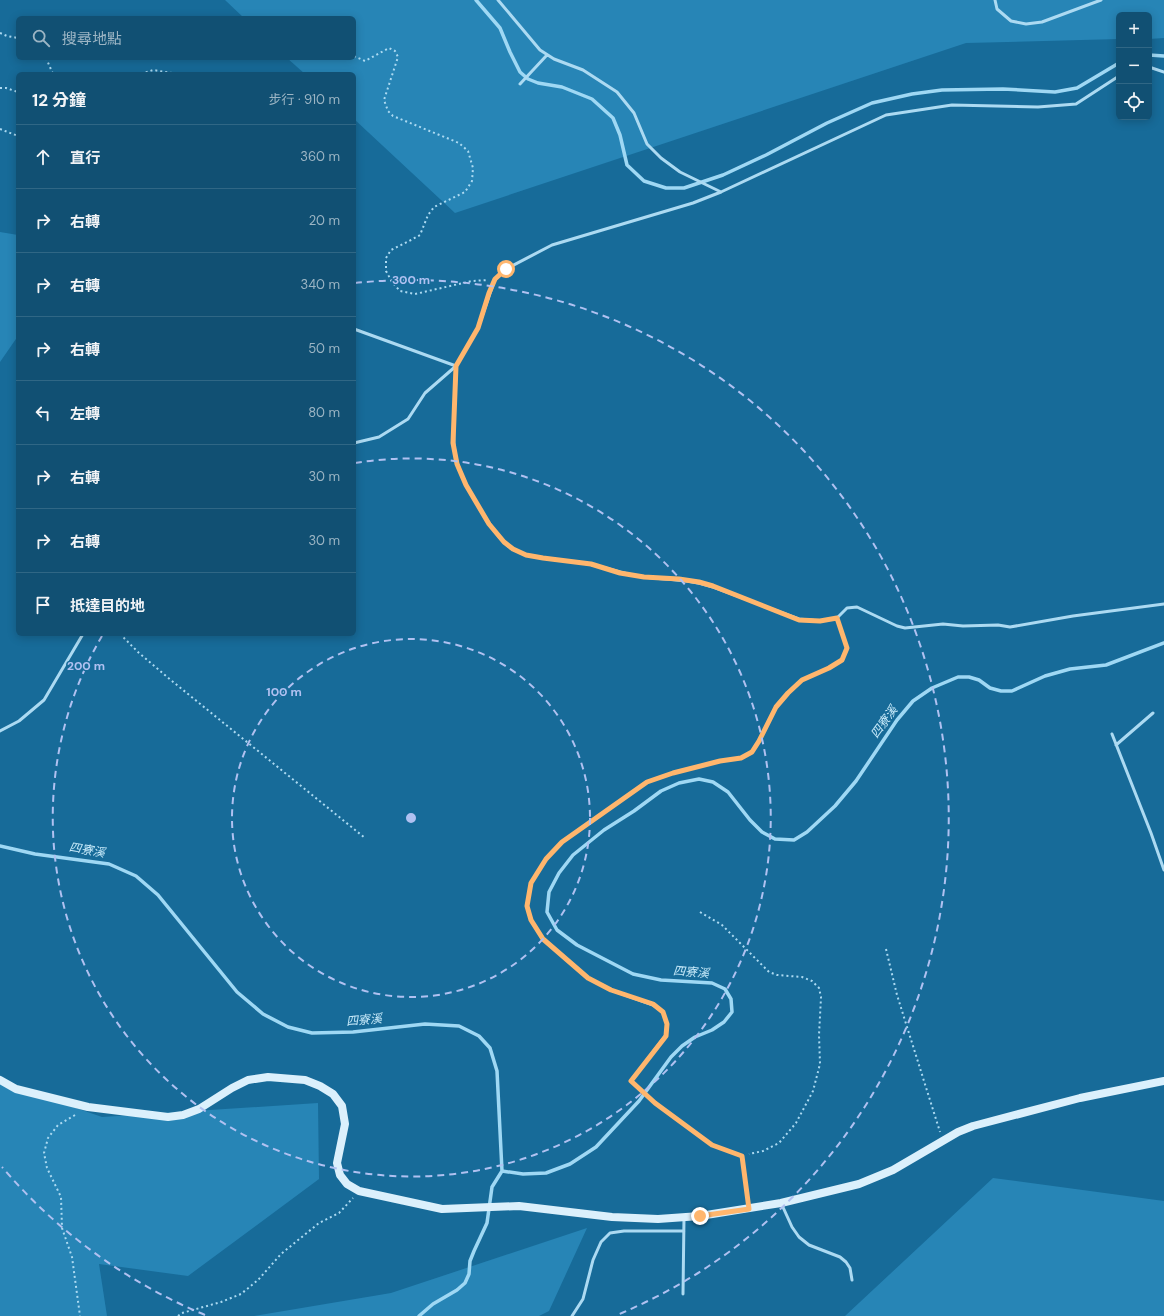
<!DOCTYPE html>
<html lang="zh-TW">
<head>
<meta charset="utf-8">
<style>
  :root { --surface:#115073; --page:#1e5a7b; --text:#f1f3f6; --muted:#9cb5c4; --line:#306785 }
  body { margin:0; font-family:"DM Sans","Noto Sans TC",sans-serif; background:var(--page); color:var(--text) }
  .controls { position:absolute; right:12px; top:12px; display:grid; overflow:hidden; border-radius:6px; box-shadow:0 2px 10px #0003 }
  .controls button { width:36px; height:36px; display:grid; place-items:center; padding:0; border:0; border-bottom:1px solid var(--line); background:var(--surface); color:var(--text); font:20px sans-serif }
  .stop { position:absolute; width:12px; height:12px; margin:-9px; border:3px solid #ffb66d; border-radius:50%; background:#fff }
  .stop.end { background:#ffb66d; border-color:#fff; box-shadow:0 1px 4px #0008 }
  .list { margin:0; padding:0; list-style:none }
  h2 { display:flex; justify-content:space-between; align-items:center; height:52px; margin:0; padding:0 16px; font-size:17px }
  h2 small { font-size:13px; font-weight:400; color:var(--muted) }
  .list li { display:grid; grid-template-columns:26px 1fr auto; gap:12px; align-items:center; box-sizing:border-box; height:64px; padding:0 16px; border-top:1px solid var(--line) }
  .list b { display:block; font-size:15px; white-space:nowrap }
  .list em { font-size:13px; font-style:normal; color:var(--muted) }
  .icon { flex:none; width:22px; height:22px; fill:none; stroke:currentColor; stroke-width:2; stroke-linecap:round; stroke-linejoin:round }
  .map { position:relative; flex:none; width:1164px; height:1316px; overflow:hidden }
  .search { position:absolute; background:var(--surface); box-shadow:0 2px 10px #0003; left:16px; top:16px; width:340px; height:44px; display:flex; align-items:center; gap:10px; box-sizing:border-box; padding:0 14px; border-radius:6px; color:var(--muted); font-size:15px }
  .panel { position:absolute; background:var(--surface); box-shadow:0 2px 10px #0003; left:16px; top:72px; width:340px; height:564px; border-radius:6px }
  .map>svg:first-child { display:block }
</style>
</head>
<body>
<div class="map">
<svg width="1164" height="1316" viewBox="0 0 1164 1316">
  <rect width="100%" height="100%" fill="#176b99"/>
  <path fill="#2785b6" d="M225,0H1164V38L1149,39V15H1119V39L966,43L455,213L354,119V74H305L287,58H354V18H244Z
    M0,232L18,235V336L0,362Z
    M0,1081L56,1101L102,1117L318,1103L319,1179L188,1276L99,1264L107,1316H0Z
    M993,1178L1164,1201V1316H845Z
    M587,1228L549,1311L539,1316H254L391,1293Z"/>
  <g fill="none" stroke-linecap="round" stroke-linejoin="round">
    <path stroke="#9fd8f4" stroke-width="3.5" d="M476,0L500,28L510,52L520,72L528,79L538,83L562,87L592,99L613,118L620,135L627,165L644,181L666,188H684L723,175L766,155L827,123L872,103L912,94L942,90L1003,89L1055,92L1077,88L1119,63
      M1149,55L1164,56
      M0,846L35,854L109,864L136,876L158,895L237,992L263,1014L288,1027L312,1033L353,1032L425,1024L459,1026L479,1036L490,1048L497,1071L502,1171L523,1174L546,1173L570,1164L596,1147L639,1101L671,1057L682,1046L695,1037L712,1030L724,1022L732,1012L731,999L725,989L712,983L661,980L633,974L577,945L557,930L547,912L549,892L559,873L573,855L604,830L634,811L661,791L679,783L699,779L713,782L728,792L750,820L762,832L775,839L794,840L807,832L835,806L856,781L897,720L913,701L932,688L958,677H969L979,680L990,688L1001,691H1012L1045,676L1070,669L1106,665L1164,643
      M419,1316L433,1304L457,1290L465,1283L469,1274L470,1261L474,1251L487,1223L492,1187L502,1171"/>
    <path stroke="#acdaf2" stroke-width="2" stroke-dasharray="2 3" stroke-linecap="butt" d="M0,33L7,36L18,38
      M354,56L365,61L389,48L395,51L398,57L384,100L388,111L393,116L459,143L468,151L473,168L472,181L465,192L434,207L428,215L420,235L411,240L391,250L386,258V271L392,282L400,291L415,294L472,281L488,280
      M46,58L53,74
      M141,74L153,70L179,74
      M0,88H6L18,92
      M0,129L18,136
      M120,634L139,653L172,681L365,838
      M700,912L722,925L769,972L777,975L802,977L812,981L819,988L821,997L819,1035L820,1064L813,1091L796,1123L779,1143L763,1151L749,1154
      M886,949L897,995L940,1132
      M75,1115L58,1125L48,1138L44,1153L47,1168L61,1197L62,1228L72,1257L80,1316
      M178,1316L182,1313L221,1302L241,1294L258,1280L281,1254L319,1223L339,1213L353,1198"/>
    <path stroke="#acdaf2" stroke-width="3" d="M498,0L540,50L554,59L583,70L617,92L634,113L647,144L661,158L680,172L721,192
      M995,0L997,9L1011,21L1026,24L1042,22L1101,0
      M1149,67L1164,72
      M520,84L547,55
      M354,329L456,366C456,382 455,398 454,414C454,432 452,449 458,465C464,483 473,498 483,514C490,525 502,544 514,550C538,561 564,559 588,564C607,567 625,575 644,577C669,580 688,579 713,587L799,619L820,621L837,618L847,608L857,607L897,626L905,628L943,624L963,626L998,625L1010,627L1073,616L1164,604
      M354,443L379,437L408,419L425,393L456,366L478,328L495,279L506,269L552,245L693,203L721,192L886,115L952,105L1038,107L1076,104L1119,76
      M0,731L19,721L44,700L83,634
      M1112,734L1151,833L1164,870
      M1116,745L1153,713
      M782,1205L792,1227L799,1237L809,1245L840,1257L846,1262L850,1268L852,1280
      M749,1207L742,1156L712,1145L655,1103L631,1081L666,1035L667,1024L663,1012L653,1005L611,990L588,978L543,939L531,920L527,906L531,883L546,859L562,842L647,782L673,773L720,761L741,758L752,752L759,741L776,707L788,693L802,680L829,668L842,660L847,649L837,618
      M683,1294L684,1218
      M572,1316L583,1299L593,1260L601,1242L610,1233L624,1231H684"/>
    <path stroke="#dbf0fc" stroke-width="8" d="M0,1080L16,1089L88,1107L168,1117L183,1115L199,1109L232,1088L248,1080L268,1077L305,1080L320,1086L333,1094L342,1106L345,1124L337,1163L340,1175L347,1184L359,1191L442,1209L519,1206L612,1217L658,1219L700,1216L781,1203L859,1184L893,1170L958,1132L973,1126L1080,1098L1164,1081"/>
  </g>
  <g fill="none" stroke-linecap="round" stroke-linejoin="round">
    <path stroke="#ffb66d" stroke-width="5" d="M506,269L495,279L489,293L478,328L456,366L453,443L457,464L466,485L489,524L504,542L513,549L526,555L543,558L591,564L620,573L644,577L679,579L699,582L713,586L799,620L820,621L837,618L847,648L842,660L829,668L802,680L788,693L776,707L759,741L752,752L741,758L720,761L673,773L647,782L562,842L546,859L531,883L527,906L531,920L543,939L588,978L611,990L653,1004L663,1012L667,1024L666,1036L631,1081L655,1103L712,1145L742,1156L749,1209L700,1216"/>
  </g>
  <g fill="none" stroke="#b0c1f1" stroke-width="2" stroke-dasharray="7 5">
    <circle cx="411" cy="818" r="179"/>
    <path d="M355 463A359 359 0 1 1 102 636"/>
    <path d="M205 1315A538 538 0 0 1 2 1167M355 283A538 538 0 0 1 617 1315"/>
  </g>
  <g text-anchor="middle" stroke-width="3" stroke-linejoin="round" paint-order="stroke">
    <g font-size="12" font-style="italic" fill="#c6e9f9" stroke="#176b99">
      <text transform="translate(884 722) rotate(-54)" y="4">四寮溪</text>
      <text transform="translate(87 850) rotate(10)" y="4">四寮溪</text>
      <text transform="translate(691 972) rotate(5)" y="4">四寮溪</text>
      <text transform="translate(364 1020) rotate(-5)" y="4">四寮溪</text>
    </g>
  </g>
  <circle cx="411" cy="818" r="6" fill="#b0c1f1" stroke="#176b99" stroke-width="2"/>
  <g font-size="12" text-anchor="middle" font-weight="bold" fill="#b0c1f1" stroke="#176b99" stroke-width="3" stroke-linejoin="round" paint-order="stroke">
    <text x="411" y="284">300 m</text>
    <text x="86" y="670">200 m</text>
    <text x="284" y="696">100 m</text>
  </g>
</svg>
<div class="controls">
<button>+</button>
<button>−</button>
<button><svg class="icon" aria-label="locate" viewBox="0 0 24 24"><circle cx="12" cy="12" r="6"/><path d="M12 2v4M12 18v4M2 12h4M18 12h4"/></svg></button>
</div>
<div class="stop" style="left:506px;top:269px"></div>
<div class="stop end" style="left:700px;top:1216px"></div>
<div class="search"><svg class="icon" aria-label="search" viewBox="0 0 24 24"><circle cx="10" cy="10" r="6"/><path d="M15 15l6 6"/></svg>搜尋地點</div>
<section class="panel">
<h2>12 分鐘<small>步行 · 910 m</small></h2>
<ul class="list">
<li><svg class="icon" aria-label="ahead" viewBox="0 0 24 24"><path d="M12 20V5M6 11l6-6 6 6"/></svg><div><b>直行</b></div><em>360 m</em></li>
<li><svg class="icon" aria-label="right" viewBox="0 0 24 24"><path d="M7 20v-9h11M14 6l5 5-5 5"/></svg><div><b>右轉</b></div><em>20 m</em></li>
<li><svg class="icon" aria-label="right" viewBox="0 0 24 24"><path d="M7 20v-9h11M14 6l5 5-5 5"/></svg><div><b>右轉</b></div><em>340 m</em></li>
<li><svg class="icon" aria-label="right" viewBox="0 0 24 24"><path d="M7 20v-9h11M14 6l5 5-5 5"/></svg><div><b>右轉</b></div><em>50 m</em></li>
<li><svg class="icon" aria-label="left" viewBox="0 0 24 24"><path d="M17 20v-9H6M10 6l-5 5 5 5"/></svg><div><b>左轉</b></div><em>80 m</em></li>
<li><svg class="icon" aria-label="right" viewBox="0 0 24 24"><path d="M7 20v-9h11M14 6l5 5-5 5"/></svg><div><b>右轉</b></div><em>30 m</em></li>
<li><svg class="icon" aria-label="right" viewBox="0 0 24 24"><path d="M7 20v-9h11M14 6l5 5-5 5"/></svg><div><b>右轉</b></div><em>30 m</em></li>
<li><svg class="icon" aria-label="arrive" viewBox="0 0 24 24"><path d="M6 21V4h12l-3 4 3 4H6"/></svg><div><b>抵達目的地</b></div></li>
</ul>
</section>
</div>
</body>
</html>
